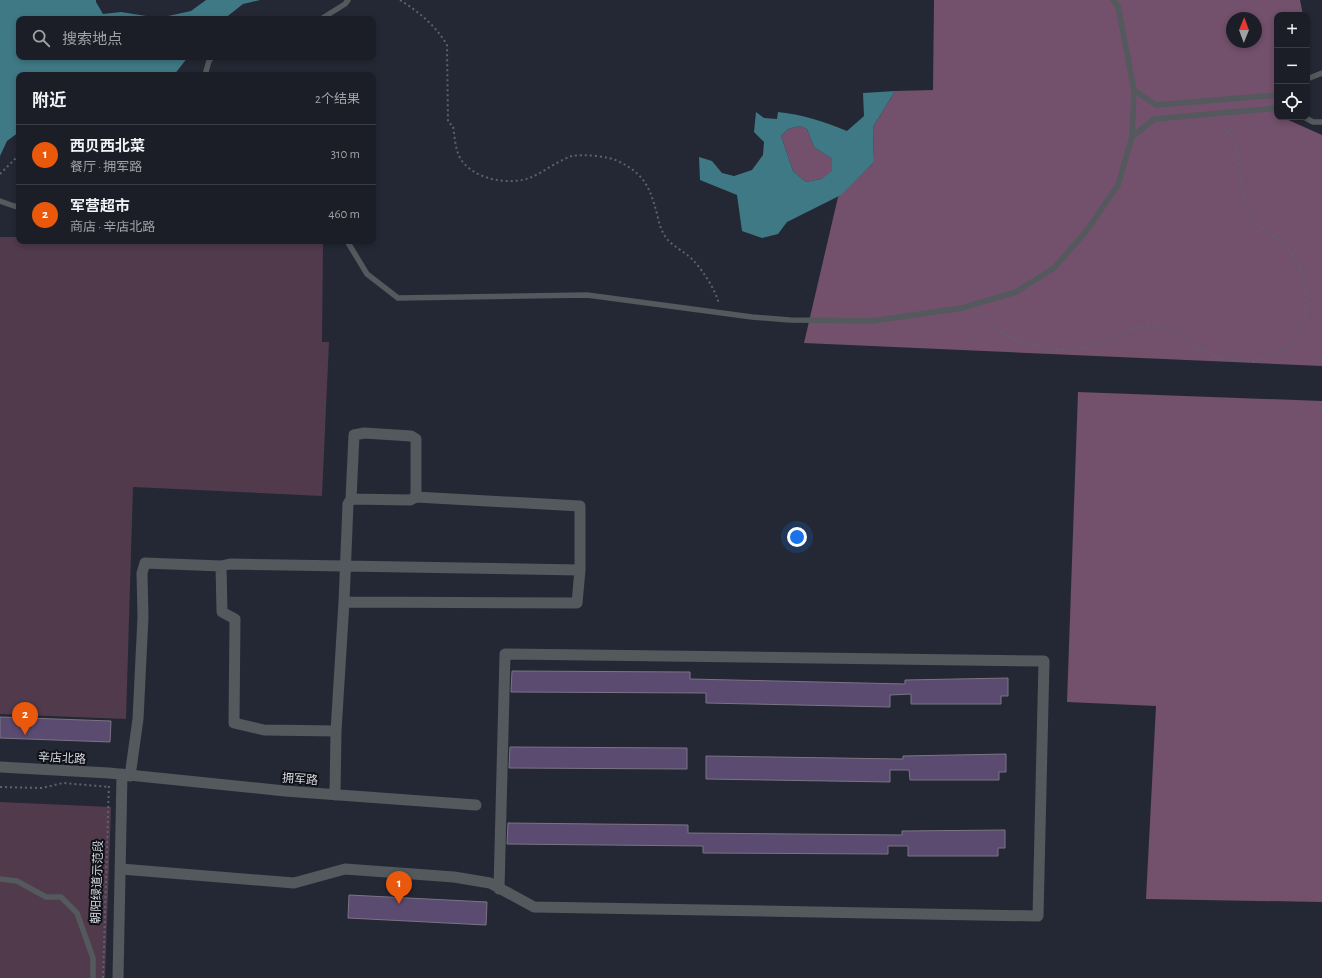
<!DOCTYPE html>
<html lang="zh">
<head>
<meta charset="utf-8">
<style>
  :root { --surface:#1b1e27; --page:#24272f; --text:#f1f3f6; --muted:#a0a2a7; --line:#393c44; --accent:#ea580c }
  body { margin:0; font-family:"Alegreya Sans","Noto Sans SC",sans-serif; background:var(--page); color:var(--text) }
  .controls { position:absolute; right:12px; top:12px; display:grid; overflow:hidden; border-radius:8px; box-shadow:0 2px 6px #0003 }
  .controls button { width:36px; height:36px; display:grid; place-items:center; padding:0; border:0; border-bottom:1px solid var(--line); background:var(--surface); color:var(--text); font:20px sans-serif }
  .compass { position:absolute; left:1226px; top:12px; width:36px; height:36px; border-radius:50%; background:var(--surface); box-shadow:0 2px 6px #0003; rotate:1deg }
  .you { position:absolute; left:797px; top:537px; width:14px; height:14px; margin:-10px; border:3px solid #fff; border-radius:50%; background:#1a73e8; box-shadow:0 0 0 6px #1a73e833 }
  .badge { display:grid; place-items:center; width:26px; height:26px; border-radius:50%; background:var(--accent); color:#fff; font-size:13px; font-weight:700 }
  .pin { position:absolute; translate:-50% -33px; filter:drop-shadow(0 1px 2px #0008) }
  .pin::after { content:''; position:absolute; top:21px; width:14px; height:12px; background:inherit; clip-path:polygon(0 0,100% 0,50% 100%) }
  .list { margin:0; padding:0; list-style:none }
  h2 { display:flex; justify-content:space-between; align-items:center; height:52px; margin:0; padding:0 16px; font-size:17px }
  h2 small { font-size:13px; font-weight:400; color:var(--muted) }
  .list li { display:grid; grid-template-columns:26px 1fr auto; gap:12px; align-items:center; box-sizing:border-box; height:60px; padding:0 16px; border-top:1px solid var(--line) }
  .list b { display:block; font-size:15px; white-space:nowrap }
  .list p { margin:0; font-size:13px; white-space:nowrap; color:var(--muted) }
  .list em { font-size:13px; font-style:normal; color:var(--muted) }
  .icon { flex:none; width:22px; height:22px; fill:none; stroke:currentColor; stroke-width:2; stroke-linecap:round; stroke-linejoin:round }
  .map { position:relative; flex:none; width:1322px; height:978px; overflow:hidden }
  .search { position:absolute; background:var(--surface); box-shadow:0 2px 6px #0003; left:16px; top:16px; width:360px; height:44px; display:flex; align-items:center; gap:10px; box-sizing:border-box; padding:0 14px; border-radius:8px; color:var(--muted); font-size:15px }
  .panel { position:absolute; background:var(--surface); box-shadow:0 2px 6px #0003; left:16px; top:72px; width:360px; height:172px; border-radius:8px }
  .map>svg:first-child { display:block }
</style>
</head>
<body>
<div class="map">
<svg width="1322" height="978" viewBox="0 0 1322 978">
  <rect width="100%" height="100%" fill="#242834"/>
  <path fill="#503a4c" d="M0,237H19V241H198L323,244L322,342H329L322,496L133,487L126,719L0,714Z
    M0,802L111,807L105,978H0Z"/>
  <path fill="#73506c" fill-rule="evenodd" d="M934,0H1300L1303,15H1277V117H1285L1286,119L1322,135V366L804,343L838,197L874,162L873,127L895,91L933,90ZM1232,18H1256V42H1232Z
    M800,126L807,129L814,147L832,159V172L821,179L806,182L793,171L781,136L788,129Z
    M1078,392L1322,401V902L1146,899L1156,706L1067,702Z"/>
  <path fill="#3f7985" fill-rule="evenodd" d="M0,0H96V2L103,14L121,12L159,18L191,11L206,0H260L243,4L224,19H19V57H188L174,75H19V132L7,141L0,156Z
    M895,91L873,127L874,162L841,195L787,222L778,234L762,238L742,231L737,195L700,180L699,157L712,161L722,173L734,176L752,170L763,155L764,142L754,132L756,112L764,118L777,119L778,112C804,115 823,121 847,131L864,116L863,93ZM800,126L807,129L814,147L832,159V171L821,179L806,182L793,171L781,136L788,129Z"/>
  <path fill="#5b4b71" stroke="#7a7483" d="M512,671L690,672V679L905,684V680L1008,678V696H1001V704H911V694L890,695V707L706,703V693L511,692Z
    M0,717L111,721L110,742L0,738Z
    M510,747L687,748V769L509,768Z
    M1006,754V772H999V780H910L909,770H890V782L706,779V756L903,759V756Z
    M508,823L688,825V833L902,835V831L1005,830V848H998V856H908V846H888V854L703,853V846L507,844Z
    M349,895L487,902L486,925L348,918Z"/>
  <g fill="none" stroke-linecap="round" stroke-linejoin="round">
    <path stroke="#5f626d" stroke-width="2" stroke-dasharray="2 3" stroke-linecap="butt" d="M400,0C419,12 436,26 447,45L448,122L453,126C455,138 455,151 462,161C476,180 511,186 532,177C545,171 559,160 572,156C584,154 609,156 620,162C645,175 650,188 657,214C659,223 661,231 667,239C674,247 685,252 693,260C704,272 715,289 719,304
      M0,174L19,155
      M978,311L987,321L1005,335L1026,344L1053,350L1089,348L1131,329L1153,324L1176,332L1197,348L1222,359L1254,362L1277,353L1295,340L1306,315V286L1299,264L1286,245L1258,225L1245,205L1237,150L1234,137L1225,128L1220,121
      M0,787L42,788L63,783L110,787
      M103,978L109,783"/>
    <path stroke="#53595d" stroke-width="5.5" d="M321,19L345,4L348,0
      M205,75L209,61L212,57
      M1307,79L1322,73
      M1134,90L1156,105L1277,95
      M1304,117L1313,122H1322
      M1132,137L1154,119L1277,108
      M0,201L14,206L19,207
      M347,241L367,274L398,298L587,295L752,317L790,320L872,321L962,308L1016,292L1054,268L1087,230L1118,185L1132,137L1134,90L1118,6L1113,0
      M0,879L17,881L46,897H61L77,913L93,958V978"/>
    <path stroke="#53595d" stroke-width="11" d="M221,566L222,612L235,619L234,723L264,730L336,731
      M344,602L577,603L580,570V506L416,497L410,500L351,499
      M0,767L109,773L285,791L476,805
      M130,776L138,719L143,617L142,573L145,563L221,566L230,564L580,570
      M335,795L336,731L344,602L348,504L351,499L354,435L364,433L411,436L416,439V497
      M121,869L294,883L345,869L454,877L490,883L534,907L1038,916L1044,661L505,654L499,889
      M118,978L122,774"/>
  </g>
  <g text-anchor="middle" stroke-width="4" stroke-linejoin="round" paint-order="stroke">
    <g font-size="12" fill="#d8dae3" stroke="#0f1116">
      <text transform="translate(62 758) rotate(3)" y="4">辛店北路</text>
      <text transform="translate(300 779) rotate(4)" y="4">拥军路</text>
      <text transform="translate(97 882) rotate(-88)" y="4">朝阳绿道示范段</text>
    </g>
  </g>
</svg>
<div class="controls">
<button>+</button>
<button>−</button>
<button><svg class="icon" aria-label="locate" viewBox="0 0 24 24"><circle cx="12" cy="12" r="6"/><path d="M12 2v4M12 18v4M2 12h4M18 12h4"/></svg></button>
</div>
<svg class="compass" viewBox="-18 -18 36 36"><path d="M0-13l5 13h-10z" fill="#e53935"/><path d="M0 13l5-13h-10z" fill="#a0a2a7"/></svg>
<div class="you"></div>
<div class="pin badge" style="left:399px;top:904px">1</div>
<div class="pin badge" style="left:25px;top:735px">2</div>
<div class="search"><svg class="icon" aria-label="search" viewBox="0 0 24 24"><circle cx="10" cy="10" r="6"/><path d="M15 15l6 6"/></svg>搜索地点</div>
<section class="panel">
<h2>附近<small>2个结果</small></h2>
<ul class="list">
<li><span class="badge">1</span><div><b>西贝西北菜</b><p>餐厅 · 拥军路</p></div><em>310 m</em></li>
<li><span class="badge">2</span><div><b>军营超市</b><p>商店 · 辛店北路</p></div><em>460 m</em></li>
</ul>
</section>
</div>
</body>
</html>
